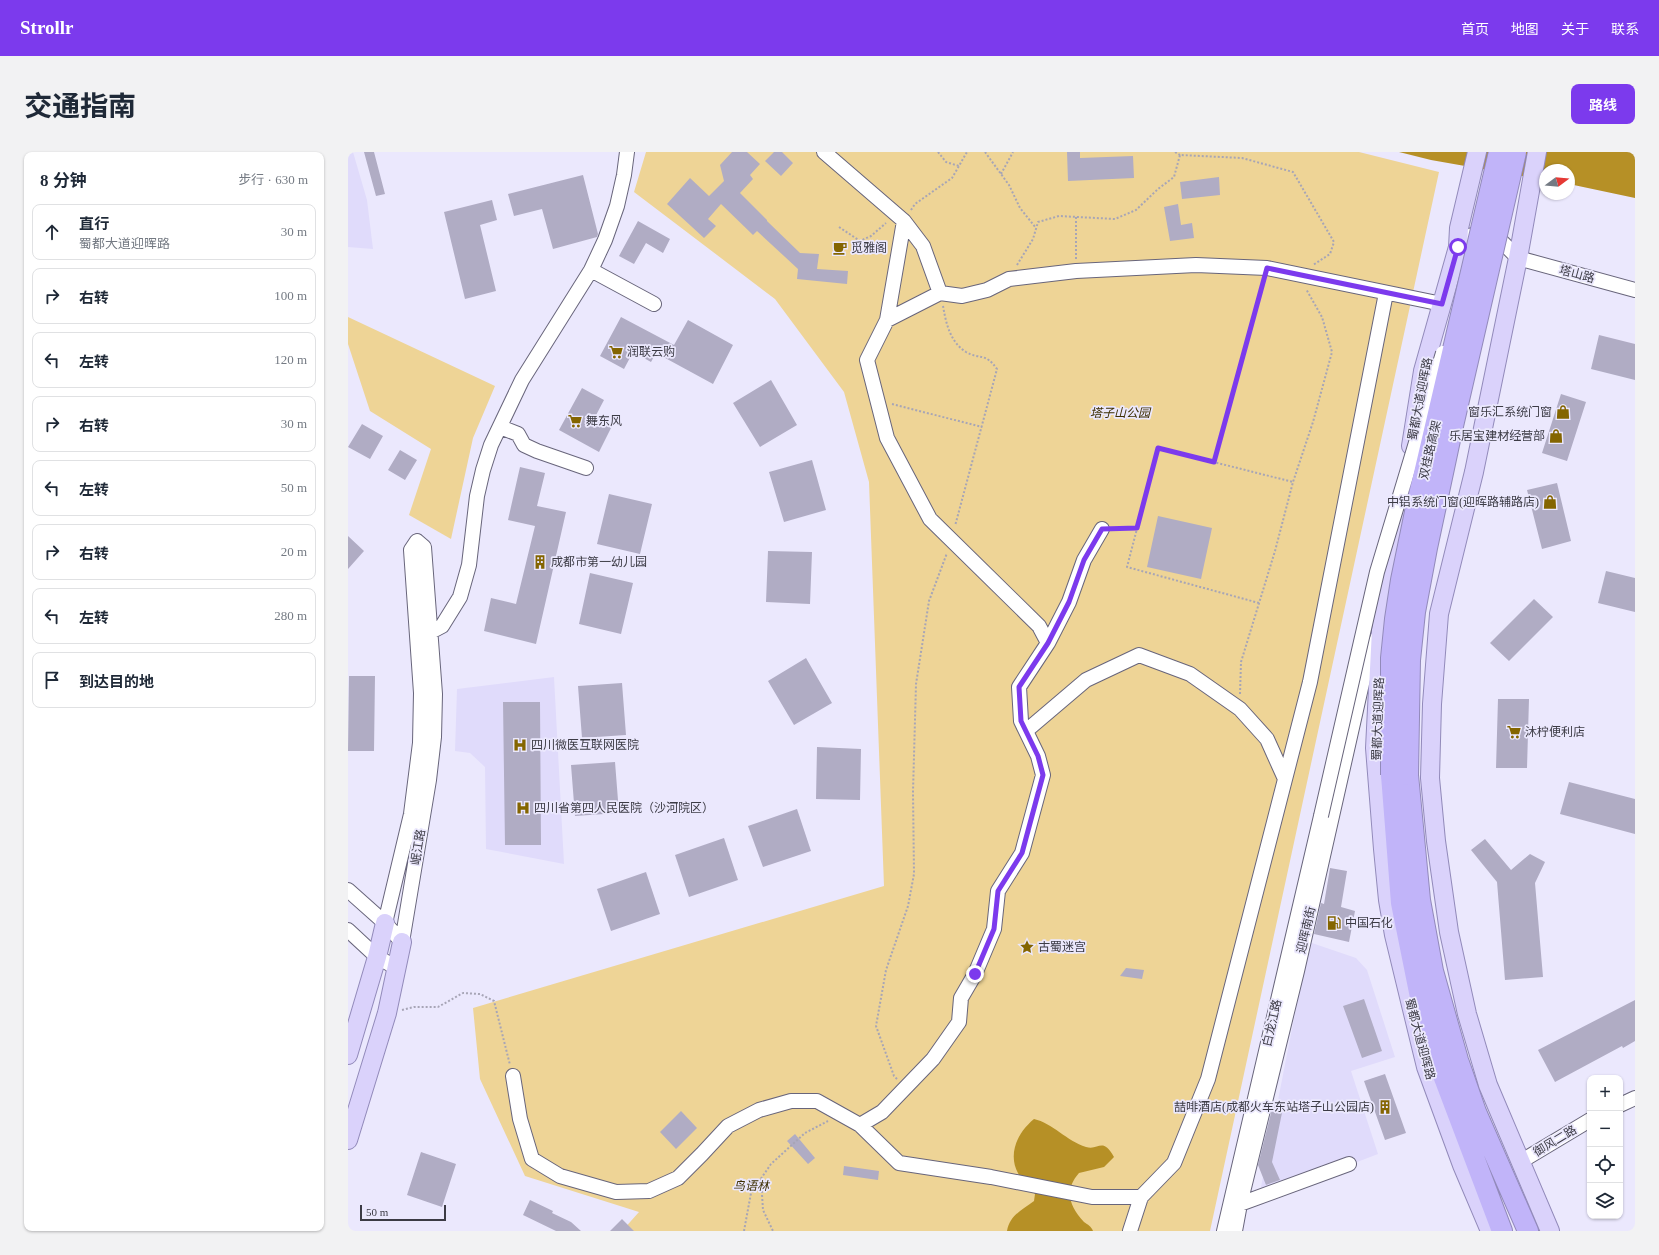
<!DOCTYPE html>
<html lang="zh">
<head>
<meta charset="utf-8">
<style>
  :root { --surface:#fff; --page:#f2f2f3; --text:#1f2937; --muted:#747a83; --line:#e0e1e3; --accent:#7c3aed }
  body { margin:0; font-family:"Times New Roman","Noto Sans SC",serif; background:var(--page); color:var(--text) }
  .controls { position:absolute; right:12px; bottom:12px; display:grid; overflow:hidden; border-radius:8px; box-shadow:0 1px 3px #0004 }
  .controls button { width:36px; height:36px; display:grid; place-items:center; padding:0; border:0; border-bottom:1px solid var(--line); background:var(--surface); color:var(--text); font:20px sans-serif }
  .compass { position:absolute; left:1191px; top:12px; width:36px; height:36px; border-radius:50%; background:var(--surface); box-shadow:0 1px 3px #0004; rotate:74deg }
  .scale { position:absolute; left:12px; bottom:10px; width:86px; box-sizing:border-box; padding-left:4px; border:2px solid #3c3b45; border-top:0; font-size:11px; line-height:14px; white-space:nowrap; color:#3c3b45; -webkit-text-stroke:3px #ebe8fd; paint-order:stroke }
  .stop { position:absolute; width:12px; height:12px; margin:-9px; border:3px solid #7c3aed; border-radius:50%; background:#fff }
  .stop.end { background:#7c3aed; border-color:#fff; box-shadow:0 1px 4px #0008 }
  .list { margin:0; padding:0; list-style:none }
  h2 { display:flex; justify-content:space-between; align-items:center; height:52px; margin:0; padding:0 16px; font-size:17px }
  h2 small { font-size:13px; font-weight:400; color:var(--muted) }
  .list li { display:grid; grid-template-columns:26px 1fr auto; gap:12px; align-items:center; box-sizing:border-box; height:56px; margin:0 8px 8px; padding:0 8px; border:1px solid var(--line); border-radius:8px }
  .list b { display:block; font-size:15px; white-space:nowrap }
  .list p { margin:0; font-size:13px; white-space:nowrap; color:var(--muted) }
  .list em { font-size:13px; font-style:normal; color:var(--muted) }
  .icon { flex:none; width:22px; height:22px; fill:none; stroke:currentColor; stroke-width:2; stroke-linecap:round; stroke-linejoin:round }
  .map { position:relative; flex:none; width:1287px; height:1079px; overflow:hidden; border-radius:8px }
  header { display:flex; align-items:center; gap:24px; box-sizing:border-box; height:56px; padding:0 20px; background:var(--accent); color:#fff }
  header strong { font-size:19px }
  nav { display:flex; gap:22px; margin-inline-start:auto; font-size:14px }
  .intro { display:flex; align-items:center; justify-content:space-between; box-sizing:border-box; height:96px; padding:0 24px }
  h1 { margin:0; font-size:28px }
  .button { padding:10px 18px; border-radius:8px; background:var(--accent); color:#fff; font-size:14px; font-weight:700 }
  main { display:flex; gap:24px; padding:0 24px }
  aside { flex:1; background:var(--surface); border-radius:8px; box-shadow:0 1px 3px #0004 }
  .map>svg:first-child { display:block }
</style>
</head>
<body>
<header>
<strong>Strollr</strong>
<nav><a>首页</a><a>地图</a><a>关于</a><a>联系</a></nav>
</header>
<div class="intro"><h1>交通指南</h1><a class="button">路线</a></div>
<main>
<aside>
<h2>8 分钟<small>步行 · 630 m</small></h2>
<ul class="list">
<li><svg class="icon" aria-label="ahead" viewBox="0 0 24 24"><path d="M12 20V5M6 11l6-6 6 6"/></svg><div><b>直行</b><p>蜀都大道迎晖路</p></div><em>30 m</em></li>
<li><svg class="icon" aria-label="right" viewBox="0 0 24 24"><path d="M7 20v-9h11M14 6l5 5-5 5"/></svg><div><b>右转</b></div><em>100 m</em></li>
<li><svg class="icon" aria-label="left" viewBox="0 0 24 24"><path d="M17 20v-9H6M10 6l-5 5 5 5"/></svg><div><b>左转</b></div><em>120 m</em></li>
<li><svg class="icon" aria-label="right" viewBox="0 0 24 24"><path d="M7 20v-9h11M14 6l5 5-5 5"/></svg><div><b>右转</b></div><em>30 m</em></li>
<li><svg class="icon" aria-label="left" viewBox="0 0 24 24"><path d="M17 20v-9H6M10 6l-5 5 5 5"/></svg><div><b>左转</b></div><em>50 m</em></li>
<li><svg class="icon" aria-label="right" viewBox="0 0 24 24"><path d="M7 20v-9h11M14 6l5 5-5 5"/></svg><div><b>右转</b></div><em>20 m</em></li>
<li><svg class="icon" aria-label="left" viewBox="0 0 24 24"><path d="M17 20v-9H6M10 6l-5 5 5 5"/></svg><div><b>左转</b></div><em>280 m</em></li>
<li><svg class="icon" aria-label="arrive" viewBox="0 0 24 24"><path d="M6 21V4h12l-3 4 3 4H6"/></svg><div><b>到达目的地</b></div></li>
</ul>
</aside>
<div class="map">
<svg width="1287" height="1079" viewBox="0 0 1287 1079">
  <rect width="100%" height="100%" fill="#ebe8fd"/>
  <path fill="#e0dbfb" d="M0,0H5L19,48L25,97L0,95Z
    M206,525L216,712L138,697L137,615L122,601L107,599L109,537Z
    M961,790L1008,806L1019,818L1047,905L1003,919L1030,1002L921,1044L913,1035Z"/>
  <path fill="#eed496" d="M298,0H1011L1091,20L862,1079H274L291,1060L177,1024L132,927L125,856L536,734L521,330L496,240L427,147L286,40Z
    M0,165L147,234L125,286L103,387L61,363L83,297L22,259L0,192Z"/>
  <path fill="#b69026" d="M1051,0H1287V46L1221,32V18H1197V28L1083,8Z
    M686,967C704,971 719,989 738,995C751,999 754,984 766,1005L756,1015L731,1021C716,1038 721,1054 736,1070C740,1073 743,1074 745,1079H659C662,1063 674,1058 686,1049L687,1042C682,1036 675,1030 671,1023C659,1003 669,981 686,967Z"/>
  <path fill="#b0acc4" d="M16,0H26L37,42L28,44Z
    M384,0H399L412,12L402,23L405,27L392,41L419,68V69L452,101L471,102L469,117L500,119L499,132L449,127L450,117L409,79L405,83L373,52L360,67L368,74L356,86L319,52L342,26L361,44L376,29L372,13Z
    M426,0H434L445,11L433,24L417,9Z
    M719,0H732V6L785,4L786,26L720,29Z
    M235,23L250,82L249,85L205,97L194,57L166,64L160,42Z
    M871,25L872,43L834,47L832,30Z
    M144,48L149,68L132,73L148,139L117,147L96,60Z
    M830,52L833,73L844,71L846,86L822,89L816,55Z
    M290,69L322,87L315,101L298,91L286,112L271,104Z
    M273,165L326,193L340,168L385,193L365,232L308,201L303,210L285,200L276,217L252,204Z
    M1251,183L1287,192V228L1243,217Z
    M423,228L449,273L412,295L385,251Z
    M234,236L256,248L246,267L263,276L251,300L211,278Z
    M1213,242L1238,250L1219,309L1194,301Z
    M14,272L35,284L22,307L0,295Z
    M52,298L69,308L57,328L40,318Z
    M464,308L478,358L436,370L421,320Z
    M172,315L197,321L189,354L218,360L188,492L136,479L143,446L168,452L187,374L160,368Z
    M1209,331L1223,389L1194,397L1179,338Z
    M261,342L304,352L292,402L249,392Z
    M810,364L864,376L853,427L799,415Z
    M0,384L16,399L0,417Z
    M420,399L464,400L462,452L418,450Z
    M1258,419L1287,426V460L1250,451Z
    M242,421L285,431L273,482L231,472Z
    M1186,447L1205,465L1161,509L1142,491Z
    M458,506L484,551L446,573L420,529Z
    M1,524H27L26,599H0Z
    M274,531L278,583L234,586L230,534Z
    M1150,547H1181L1179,616H1148Z
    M155,550H192L193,693H157Z
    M469,595L513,597L512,648L468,647Z
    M267,610L271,661L227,664L223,613Z
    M1221,630L1287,647V682L1212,662Z
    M449,657L463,699L415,715L400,674Z
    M376,686L390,728L341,745L327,703Z
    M1137,687L1163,718L1182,702L1197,710L1187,731L1195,825L1157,828L1149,730L1123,698Z
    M982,716L999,719L993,755L1007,759L1001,790L966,782L973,751L976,752Z
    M298,720L312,762L263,779L249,737Z
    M778,816L796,818L794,827L772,824Z
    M1016,847L1034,899L1014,906L995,854Z
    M1287,848V889L1275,896L1274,894L1207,930L1190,898Z
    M1037,922L1058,981L1037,988L1016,929Z
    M926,949L936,951L924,1010L932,1028L918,1033L910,1013Z
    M333,959L349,976L328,997L312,980Z
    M447,982L467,1006L460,1012L439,989Z
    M73,1000L108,1012L94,1055L59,1043Z
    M496,1014L531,1019L530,1028L495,1023Z
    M182,1048L205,1059L204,1061L223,1070L233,1079H208L175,1063Z
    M274,1067L286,1079H262Z"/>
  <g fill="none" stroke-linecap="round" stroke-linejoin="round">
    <defs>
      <path id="minor" d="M476,0L556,69L575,94L592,141
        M1110,95L1117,86L1127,82L1144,83L1152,88L1170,106L1287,138
        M243,118L306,152
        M539,168L592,141L614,144L639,138L661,127L728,119L848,113L919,116L1094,152
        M152,275L170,282L176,293L189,299L238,316
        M75,484L94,474L112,445L121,413L129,344L135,318L143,293L174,228L243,118L257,88L269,54L276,23L279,0
        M700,491L721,450L736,408L754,377
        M678,579L738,528L791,503L842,522L892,557L919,587L937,627
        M0,738L37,771L54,790
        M37,771L63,662L72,591L73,541L63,398L69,389L76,395L87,542L86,585L81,628L54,790
        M0,778L29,805L49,816
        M165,924L172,967L184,1007L212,1024L268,1040L301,1039L330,1026L354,1002L380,974L411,958L443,949H469L512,973L534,960L585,907L611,870L613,846L627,822L646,777L650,739L674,701L695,623L690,604L673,569L671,535L700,491L691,474L582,367L539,286L519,208L539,168L556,69
        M1272,953L1287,946
        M512,973L551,1011L643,1025L744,1045H793
        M1172,1010L1242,968
        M892,1052L1001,1012
        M782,1079L793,1045L826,1011L860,927L962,530L1038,141
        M876,1079L973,664
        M887,1079L892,1052L949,819L1020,505L1031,483"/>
      <path id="major" d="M1189,0L1170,106L1126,320L1091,462L1084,552L1082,626L1088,689L1101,780L1119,862L1140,933L1202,1079
        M1063,294L1075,219L1110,95L1111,76L1129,0
        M1052,356L1033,478L1027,596L1035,697L1040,748L1046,783L1078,915L1114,1013L1142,1079
        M0,903L29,805L37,771
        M0,988L39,861L54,790"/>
      <path id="highway" d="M1043,623L1053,751L1073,850L1093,918L1154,1079
        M1060,623L1072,748L1085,819L1110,908L1128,960L1180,1079"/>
    </defs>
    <use href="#minor" stroke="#68657b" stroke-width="16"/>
    <use href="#major" stroke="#928aba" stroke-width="20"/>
    <use href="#highway" stroke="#928aba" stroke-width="22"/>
    <path stroke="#a7a5b6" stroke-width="2" stroke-dasharray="2 2" stroke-linecap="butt" d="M590,0L598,10L611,14
      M637,0L661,33L672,56L688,76
      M827,0L832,3
      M653,22L665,0
      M563,58L567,52L604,26L619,0
      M728,65V107
      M491,75L512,89L523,84L538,71
      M669,113L685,87L690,70L711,64L767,67L788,58L810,37L826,25L832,3L894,6L945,20L986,90L982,102L965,113
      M595,154C598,171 602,190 618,200C632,208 637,200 649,217L607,374
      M544,252L634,275
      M866,310L915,129
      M766,377L789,376
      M911,451L779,415L810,296L945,330
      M892,542L893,510L927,399L945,330L965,270L984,200L974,165L958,137
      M54,858L66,855H90L115,841L132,842L146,849L162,913
      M549,927L546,924L528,874L538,818L560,754L566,722L565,640L568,532L581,449L599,401
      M413,1027L415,1058L425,1079
      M396,1079L403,1041L423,1012L457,981L480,969"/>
    <use href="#minor" stroke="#fff" stroke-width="14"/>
    <use href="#major" stroke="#dad2fb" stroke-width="18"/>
    <use href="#highway" stroke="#c1b4f9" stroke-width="20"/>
    <defs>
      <path id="minor-bridge" d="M973,664L1029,420L1095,201"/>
      <path id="highway-bridge" d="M1043,623V506L1047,467L1053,428L1067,360L1151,0
        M1060,623L1062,508L1067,460L1079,396L1105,274L1168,0"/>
    </defs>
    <use href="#minor-bridge" stroke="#68657b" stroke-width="16" stroke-linecap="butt"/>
    <use href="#highway-bridge" stroke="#928aba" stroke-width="22" stroke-linecap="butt"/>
    <use href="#minor-bridge" stroke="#fff" stroke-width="14"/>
    <use href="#highway-bridge" stroke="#c1b4f9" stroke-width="20"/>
  </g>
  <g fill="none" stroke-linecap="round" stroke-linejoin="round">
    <path stroke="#7c3aed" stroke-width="5" d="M627,822L646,777L650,739L674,701L695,623L690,604L673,569L671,535L700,491L721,450L736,408L754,377L789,376L810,296L866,310L919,116L1094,152L1110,95"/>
  </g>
  <defs>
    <symbol id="cafe-bare" viewBox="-9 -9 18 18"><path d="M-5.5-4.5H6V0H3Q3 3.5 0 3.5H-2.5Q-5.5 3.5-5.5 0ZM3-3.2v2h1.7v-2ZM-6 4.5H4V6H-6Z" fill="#846500" stroke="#ebe8fd" stroke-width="2.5" paint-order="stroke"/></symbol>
    <symbol id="supermarket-bare" viewBox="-9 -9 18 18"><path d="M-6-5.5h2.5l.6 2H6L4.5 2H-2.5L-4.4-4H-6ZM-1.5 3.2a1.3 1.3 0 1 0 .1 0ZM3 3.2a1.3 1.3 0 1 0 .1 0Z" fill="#846500" stroke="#ebe8fd" stroke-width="2.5" paint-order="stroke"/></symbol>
    <symbol id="shop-bare" viewBox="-9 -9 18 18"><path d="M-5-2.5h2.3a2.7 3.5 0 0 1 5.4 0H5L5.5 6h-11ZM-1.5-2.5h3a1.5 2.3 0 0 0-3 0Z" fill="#846500" stroke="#ebe8fd" stroke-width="2.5" paint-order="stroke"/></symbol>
    <symbol id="building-bare" viewBox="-9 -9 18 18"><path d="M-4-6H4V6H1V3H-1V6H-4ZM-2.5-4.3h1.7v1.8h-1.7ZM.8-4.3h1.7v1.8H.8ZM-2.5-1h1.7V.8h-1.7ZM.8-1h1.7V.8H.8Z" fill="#846500" stroke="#ebe8fd" stroke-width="2.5" paint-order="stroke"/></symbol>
    <symbol id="hospital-bare" viewBox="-9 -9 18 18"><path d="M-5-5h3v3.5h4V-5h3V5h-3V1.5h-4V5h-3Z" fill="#846500" stroke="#ebe8fd" stroke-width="2.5" paint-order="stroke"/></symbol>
    <symbol id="fuel-bare" viewBox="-9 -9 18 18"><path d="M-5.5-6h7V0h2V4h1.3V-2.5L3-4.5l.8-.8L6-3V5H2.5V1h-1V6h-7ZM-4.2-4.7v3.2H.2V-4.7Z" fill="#846500" stroke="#ebe8fd" stroke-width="2.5" paint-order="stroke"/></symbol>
    <symbol id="sight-bare" viewBox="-9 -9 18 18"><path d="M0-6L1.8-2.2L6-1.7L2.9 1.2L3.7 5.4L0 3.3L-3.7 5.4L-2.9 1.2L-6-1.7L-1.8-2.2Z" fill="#846500" stroke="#ebe8fd" stroke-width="2.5" paint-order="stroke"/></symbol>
  </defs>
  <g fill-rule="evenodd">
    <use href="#cafe-bare" x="482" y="86" width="20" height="20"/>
    <use href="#supermarket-bare" x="258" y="190" width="20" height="20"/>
    <use href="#shop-bare" x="1205" y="250" width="20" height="20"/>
    <use href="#supermarket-bare" x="217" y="259" width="20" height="20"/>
    <use href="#shop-bare" x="1198" y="274" width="20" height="20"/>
    <use href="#shop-bare" x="1192" y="340" width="20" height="20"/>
    <use href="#building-bare" x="182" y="400" width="20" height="20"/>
    <use href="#supermarket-bare" x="1156" y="570" width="20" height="20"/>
    <use href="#hospital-bare" x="162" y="583" width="20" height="20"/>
    <use href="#hospital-bare" x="165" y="646" width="20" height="20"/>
    <use href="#fuel-bare" x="976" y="761" width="20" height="20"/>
    <use href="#sight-bare" x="669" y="785" width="20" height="20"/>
    <use href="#building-bare" x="1027" y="945" width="20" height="20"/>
  </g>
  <g text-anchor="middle" stroke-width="3.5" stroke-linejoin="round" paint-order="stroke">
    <g font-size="12" fill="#3c3b45" stroke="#ebe8fd" text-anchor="start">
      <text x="503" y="100">觅雅阁</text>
      <text x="279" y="204">润联云购</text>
      <text x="1204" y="264" text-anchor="end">窗乐汇系统门窗</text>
      <text x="238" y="273">舞东风</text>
      <text x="1197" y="288" text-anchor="end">乐居宝建材经营部</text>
      <text x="1191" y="354" text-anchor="end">中铝系统门窗(迎晖路辅路店)</text>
      <text x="203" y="414">成都市第一幼儿园</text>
      <text x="1177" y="584">沐柠便利店</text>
      <text x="183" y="597">四川微医互联网医院</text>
      <text x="186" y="660">四川省第四人民医院（沙河院区）</text>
      <text x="997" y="775">中国石化</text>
      <text x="690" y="799">古蜀迷宫</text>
      <text x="1026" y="959" text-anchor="end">喆啡酒店(成都火车东站塔子山公园店)</text>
    </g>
    <g font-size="12" fill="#3c3b45" stroke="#ebe8fd">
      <text transform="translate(1229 122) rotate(15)" y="4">塔山路</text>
      <text transform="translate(1072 247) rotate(-79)" y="4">蜀都大道迎晖路</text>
      <text transform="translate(1082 298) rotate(-77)" y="4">双桂路高架</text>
      <text transform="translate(1030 567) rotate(-88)" y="4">蜀都大道迎晖路</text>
      <text transform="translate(70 695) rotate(-81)" y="4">岷江路</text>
      <text transform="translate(958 778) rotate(-77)" y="4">迎晖南街</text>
      <text transform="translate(924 871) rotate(-77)" y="4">白龙江路</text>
      <text transform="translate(1072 887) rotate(75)" y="4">蜀都大道迎晖路</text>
      <text transform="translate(1207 989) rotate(-31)" y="4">御风二路</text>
    </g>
    <g font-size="12" font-style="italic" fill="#3d2e01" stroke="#ebe8fd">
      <text x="772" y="265">塔子山公园</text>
      <text x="403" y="1038">鸟语林</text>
    </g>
  </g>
</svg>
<div class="controls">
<button>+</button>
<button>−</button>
<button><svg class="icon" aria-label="locate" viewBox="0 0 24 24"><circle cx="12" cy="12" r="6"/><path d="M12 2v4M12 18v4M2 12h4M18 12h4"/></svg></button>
<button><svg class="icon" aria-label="layers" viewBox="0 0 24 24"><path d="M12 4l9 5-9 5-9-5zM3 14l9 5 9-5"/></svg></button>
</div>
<svg class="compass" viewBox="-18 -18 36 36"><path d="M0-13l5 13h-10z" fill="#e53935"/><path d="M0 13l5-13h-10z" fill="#747a83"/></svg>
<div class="scale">50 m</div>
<div class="stop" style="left:1110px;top:95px"></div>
<div class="stop end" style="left:627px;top:822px"></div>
</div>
</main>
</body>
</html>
